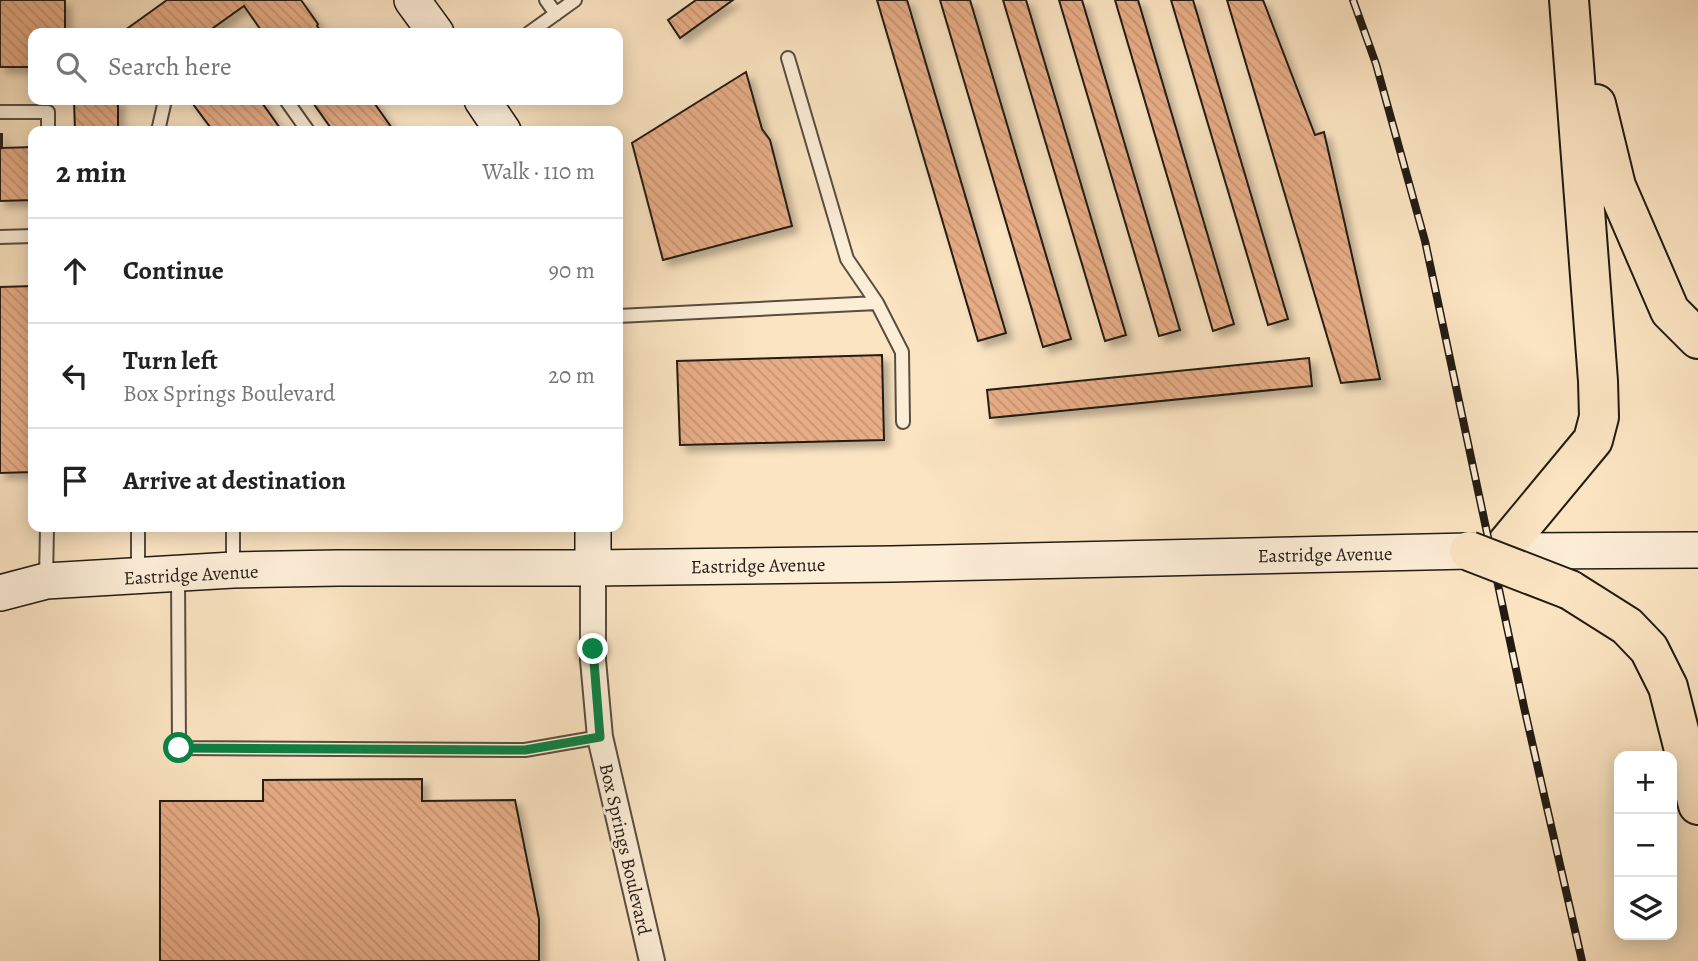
<!DOCTYPE html>
<html lang="en">
<head>
<meta charset="utf-8">
<style>
  :root { --surface:#fff; --page:#f2f2f2; --text:#222; --muted:#767676; --line:#e0e0e0 }
  body { margin:0; font-family:Alegreya,serif; background:var(--page); color:var(--text) }
  .controls { position:absolute; right:21px; bottom:21px; display:grid; overflow:hidden; border-radius:14px; box-shadow:0 4px 18px #0003 }
  .controls button { width:63px; height:63px; display:grid; place-items:center; padding:0; border:0; border-bottom:2px solid var(--line); background:var(--surface); color:var(--text); font:35px sans-serif }
  .stop { position:absolute; width:21px; height:21px; margin:-16px; border:5px solid #0b8043; border-radius:50%; background:#fff }
  .stop.end { background:#0b8043; border-color:#fff; box-shadow:0 2px 7px #0008 }
  .list { margin:0; padding:0; list-style:none }
  h2 { display:flex; justify-content:space-between; align-items:center; height:91px; margin:0; padding:0 28px; font-size:30px }
  h2 small { font-size:23px; font-weight:400; color:var(--muted) }
  .list li { display:grid; grid-template-columns:46px 1fr auto; gap:21px; align-items:center; box-sizing:border-box; height:105px; padding:0 28px; border-top:2px solid var(--line) }
  .list b { display:block; font-size:26px; white-space:nowrap }
  .list p { margin:0; font-size:23px; white-space:nowrap; color:var(--muted) }
  .list em { font-size:23px; font-style:normal; color:var(--muted) }
  .icon { flex:none; width:38px; height:38px; fill:none; stroke:currentColor; stroke-width:2; stroke-linecap:round; stroke-linejoin:round }
  .map { position:relative; flex:none; width:1698px; height:961px; overflow:hidden }
  .search { position:absolute; background:var(--surface); box-shadow:0 4px 18px #0003; left:28px; top:28px; width:595px; height:77px; display:flex; align-items:center; gap:18px; box-sizing:border-box; padding:0 24px; border-radius:14px; color:var(--muted); font-size:26px }
  .panel { position:absolute; background:var(--surface); box-shadow:0 4px 18px #0003; left:28px; top:126px; width:595px; height:406px; border-radius:14px }
  .map>svg:first-child { display:block }
</style>
</head>
<body>
<div class="map">
<svg width="1698" height="961" viewBox="0 0 1698 961">
  <defs>
    <pattern id="building-back-hatch" width="6" height="6" patternUnits="userSpaceOnUse" patternTransform="scale(1.75)"><rect width="6" height="6" fill="#e7ad86"/><path d="M-1 5l2 2M0 0l6 6M5-1l2 2" fill="none" stroke="#c69473"/></pattern>
    <filter id="shadow"><feDropShadow dx="6" dy="6" stdDeviation="3.5" flood-color="#0004"/></filter>
  </defs>
  <rect width="100%" height="100%" fill="#fbe4c2"/>
  <filter id="stains"><feTurbulence type="fractalNoise" baseFrequency=".00286" numOctaves="4"/><feColorMatrix values="0 0 0 0 .2 0 0 0 0 .09 0 0 0 0 .02 0 0 0 .5 -.17"/></filter>
  <radialGradient id="worn" r=".72"><stop offset=".6" stop-color="#630" stop-opacity="0"/><stop offset="1" stop-color="#630" stop-opacity=".3"/></radialGradient>
  <path fill="url(#building-back-hatch)" stroke="#231b13" stroke-width="2" filter="url(#shadow)" d="M0,0H65V33H33V67H0Z
    M167,0H301L318,24L317,26L322,33H263L244,6L206,33H121Z
    M696,0H733L680,38L668,20Z
    M877,0H907L1006,333L978,341Z
    M940,0H970L1071,339L1043,347Z
    M1003,0H1026L1126,335L1105,341Z
    M1059,0H1082L1180,330L1159,336Z
    M1115,0H1138L1234,324L1213,331Z
    M1171,0H1193L1288,319L1268,325Z
    M1227,0H1263L1315,135L1324,132L1380,379L1341,383Z
    M746,72L762,129L770,140L792,226L663,260L632,143Z
    M74,100H118V131H75Z
    M190,100H260L282,131H213Z
    M311,100H372L394,131H333Z
    M0,134H2V148L33,147V200L0,201Z
    M33,286V472L0,473V287Z
    M882,355L884,440L680,445L677,361Z
    M1309,358L1312,386L990,418L987,390Z
    M422,779V801L515,800L539,919V961H160V801H263V780Z"/>
  <g fill="none" stroke-linecap="round" stroke-linejoin="round">
    <defs>
      <path id="lane" d="M546,0L556,14
        M529,33L575,0
        M286,100L308,131
        M0,112H48V131
        M158,131L165,100
        M0,237L33,236
        M877,303L902,352L903,422
        M618,316L877,303L847,259L788,58
        M138,527V573
        M233,527V566
        M178,575L179,748L525,750L600,737
        M46,579L47,527"/>
      <path id="street" d="M593,568V660L600,737L652,961"/>
      <path id="secondary" d="M412,0L436,33
        M482,100L503,131
        M593,527V568
        M1501,551L1698,550
        M0,593L46,581L233,570L338,568H593L892,564L1469,551"/>
      <path id="highway" d="M1596,104L1616,186L1670,311L1698,339
        M1501,551L1593,440L1599,417L1598,381L1569,0
        M1570,590L1627,626L1649,649L1668,687L1698,805"/>
    </defs>
    <use href="#lane" stroke="#594d3f" stroke-width="16"/>
    <use href="#street" stroke="#594d3f" stroke-width="28"/>
    <use href="#secondary" stroke="#231b13" stroke-width="38"/>
    <use href="#highway" stroke="#231b13" stroke-width="42"/>
    <use href="#lane" stroke="#fcedd7" stroke-width="12"/>
    <use href="#street" stroke="#fcedd7" stroke-width="24"/>
    <use href="#secondary" stroke="#fcedd7" stroke-width="35"/>
    <use href="#highway" stroke="#fbe4c2" stroke-width="38"/>
    <defs>
      <path id="rail" d="M1353,0L1376,64L1425,241L1524,707L1582,961"/>
    </defs>
    <use href="#rail" stroke="#231b13" stroke-width="8"/>
    <use href="#rail" stroke="#fcedd7" stroke-width="5" stroke-dasharray="16" stroke-linecap="butt"/>
    <defs>
      <path id="highway-bridge" d="M1469,551L1570,590"/>
    </defs>
    <use href="#highway-bridge" stroke="#231b13" stroke-width="42" stroke-linecap="butt"/>
    <use href="#highway-bridge" stroke="#fbe4c2" stroke-width="38"/>
  </g>
  <g fill="none" stroke-linecap="round" stroke-linejoin="round">
    <path stroke="#0b8043" stroke-width="9" d="M179,748L525,750L600,737L593,649"/>
  </g>
  <g text-anchor="middle" stroke-width="5" stroke-linejoin="round" paint-order="stroke">
    <g font-size="19" fill="#231b13" stroke="#fcedd7">
      <text transform="translate(1325 554) rotate(-1)" y="7">Eastridge Avenue</text>
      <text transform="translate(758 565) rotate(-1)" y="7">Eastridge Avenue</text>
      <text transform="translate(191 574) rotate(-3)" y="7">Eastridge Avenue</text>
      <text transform="translate(626 849) rotate(77)" y="7">Box Springs Boulevard</text>
    </g>
  </g>
  <rect width="100%" height="100%" filter="url(#stains)"/>
  <rect width="100%" height="100%" fill="url(#worn)"/>
</svg>
<div class="controls">
<button>+</button>
<button>−</button>
<button><svg class="icon" aria-label="layers" viewBox="0 0 24 24"><path d="M12 4l9 5-9 5-9-5zM3 14l9 5 9-5"/></svg></button>
</div>
<div class="stop" style="left:179px;top:748px"></div>
<div class="stop end" style="left:593px;top:649px"></div>
<div class="search"><svg class="icon" aria-label="search" viewBox="0 0 24 24"><circle cx="10" cy="10" r="6"/><path d="M15 15l6 6"/></svg>Search here</div>
<section class="panel">
<h2>2 min<small>Walk · 110 m</small></h2>
<ul class="list">
<li><svg class="icon" aria-label="ahead" viewBox="0 0 24 24"><path d="M12 20V5M6 11l6-6 6 6"/></svg><div><b>Continue</b></div><em>90 m</em></li>
<li><svg class="icon" aria-label="left" viewBox="0 0 24 24"><path d="M17 20v-9H6M10 6l-5 5 5 5"/></svg><div><b>Turn left</b><p>Box Springs Boulevard</p></div><em>20 m</em></li>
<li><svg class="icon" aria-label="arrive" viewBox="0 0 24 24"><path d="M6 21V4h12l-3 4 3 4H6"/></svg><div><b>Arrive at destination</b></div></li>
</ul>
</section>
</div>
</body>
</html>
